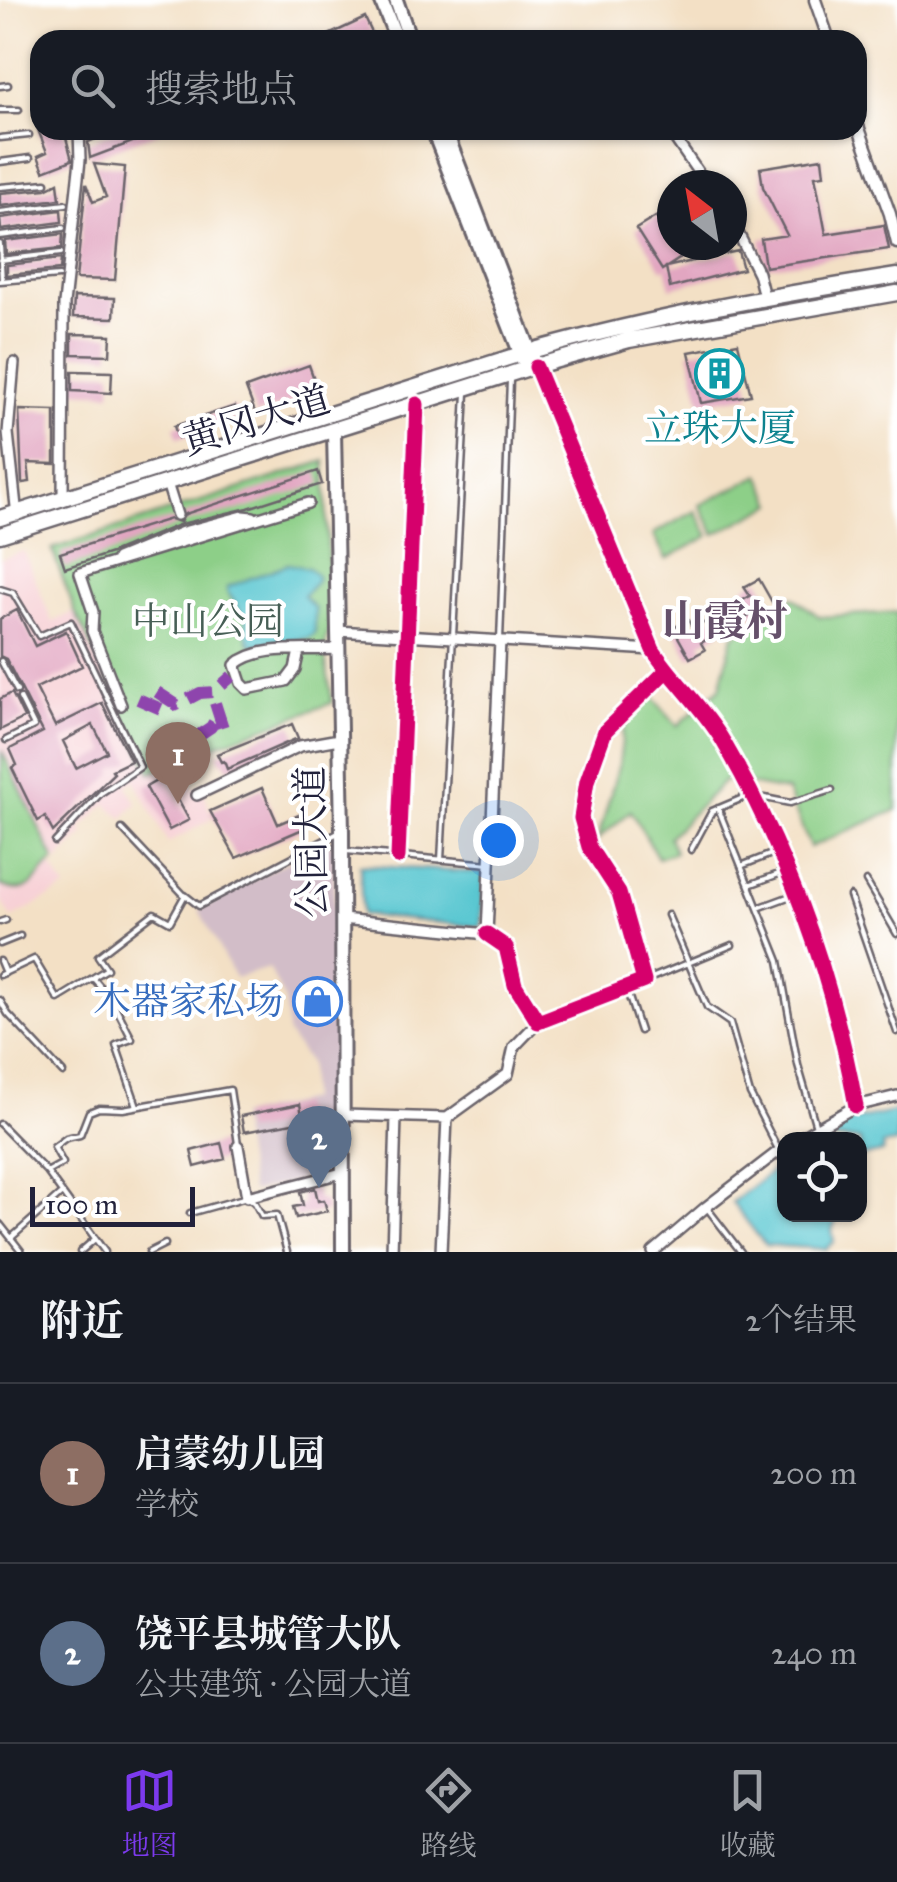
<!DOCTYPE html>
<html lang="zh">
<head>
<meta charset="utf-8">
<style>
  :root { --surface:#171b24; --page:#242831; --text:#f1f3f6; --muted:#9ea1a6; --line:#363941; --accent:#7c3aed }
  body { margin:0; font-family:"IM FELL Great Primer","Noto Serif SC",serif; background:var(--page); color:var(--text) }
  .controls { position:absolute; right:30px; bottom:30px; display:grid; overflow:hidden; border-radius:20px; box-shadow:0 2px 8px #0004 }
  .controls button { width:90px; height:90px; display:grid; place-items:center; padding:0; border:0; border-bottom:2px solid var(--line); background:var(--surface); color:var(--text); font:50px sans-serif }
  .compass { position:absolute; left:657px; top:170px; width:90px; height:90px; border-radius:50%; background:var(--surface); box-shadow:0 2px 8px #0004; rotate:329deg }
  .scale { position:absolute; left:30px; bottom:25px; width:165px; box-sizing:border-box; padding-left:10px; border:5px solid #22223b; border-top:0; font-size:28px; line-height:35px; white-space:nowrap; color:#22223b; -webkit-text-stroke:8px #fff; paint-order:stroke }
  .you { position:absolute; left:498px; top:840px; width:35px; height:35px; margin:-25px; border:8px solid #fff; border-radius:50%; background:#1a73e8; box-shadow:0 0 0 15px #1a73e833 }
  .badge { display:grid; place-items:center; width:65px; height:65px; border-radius:50%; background:var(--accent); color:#fff; font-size:32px; font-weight:700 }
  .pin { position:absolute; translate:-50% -82px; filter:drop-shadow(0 2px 5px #0008) }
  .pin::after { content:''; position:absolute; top:52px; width:35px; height:30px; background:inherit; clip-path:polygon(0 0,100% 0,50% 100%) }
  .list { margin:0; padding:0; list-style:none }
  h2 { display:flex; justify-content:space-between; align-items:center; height:130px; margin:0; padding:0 40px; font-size:42px }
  h2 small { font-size:32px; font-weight:400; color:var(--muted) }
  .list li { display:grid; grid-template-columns:65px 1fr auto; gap:30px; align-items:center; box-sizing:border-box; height:180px; padding:0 40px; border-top:2px solid var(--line) }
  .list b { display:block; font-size:38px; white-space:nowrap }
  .list p { margin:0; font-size:32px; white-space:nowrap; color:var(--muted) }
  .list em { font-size:32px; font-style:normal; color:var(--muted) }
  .icon { flex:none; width:55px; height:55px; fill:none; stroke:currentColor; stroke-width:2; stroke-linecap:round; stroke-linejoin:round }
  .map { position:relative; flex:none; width:897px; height:1252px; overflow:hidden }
  .search { position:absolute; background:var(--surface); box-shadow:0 2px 8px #0004; left:30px; right:30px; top:30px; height:110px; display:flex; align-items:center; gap:25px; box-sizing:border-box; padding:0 35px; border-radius:30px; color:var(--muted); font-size:38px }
  .sheet { height:490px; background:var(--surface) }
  nav { display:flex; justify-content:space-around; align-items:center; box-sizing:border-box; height:140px; border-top:2px solid var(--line); background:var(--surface); font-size:28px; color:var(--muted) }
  nav a { display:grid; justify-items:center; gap:5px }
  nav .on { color:var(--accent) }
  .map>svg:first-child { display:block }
</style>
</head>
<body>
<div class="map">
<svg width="897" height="1252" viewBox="0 0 897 1252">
  <rect width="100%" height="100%" fill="#fff"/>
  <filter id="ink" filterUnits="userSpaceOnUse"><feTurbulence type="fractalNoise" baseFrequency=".01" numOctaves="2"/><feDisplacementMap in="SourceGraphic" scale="20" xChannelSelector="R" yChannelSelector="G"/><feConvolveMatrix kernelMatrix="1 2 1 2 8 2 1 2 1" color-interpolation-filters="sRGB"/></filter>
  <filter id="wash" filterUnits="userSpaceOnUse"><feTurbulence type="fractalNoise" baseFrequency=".0048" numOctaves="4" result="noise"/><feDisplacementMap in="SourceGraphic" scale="40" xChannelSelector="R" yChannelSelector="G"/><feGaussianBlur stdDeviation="2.25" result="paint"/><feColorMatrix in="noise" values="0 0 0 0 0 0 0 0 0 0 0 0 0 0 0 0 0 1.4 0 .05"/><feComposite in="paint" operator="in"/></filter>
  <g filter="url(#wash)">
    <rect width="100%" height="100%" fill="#f3e0c5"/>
    <path fill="#f7cfd4" d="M24,551L52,622L75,612L151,772L180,758L194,789L202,785L212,819L168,843L135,780L127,786L137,803L123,818L106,804L81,829L85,834L51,867L66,888L12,918L0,898V559Z"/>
    <path fill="#d2bdc8" d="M334,842L336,1171L251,1192L239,1116L309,1100V1063L287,1033L285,1001L269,968L235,978L199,910L274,868Z"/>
    <path fill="#8dcf88" stroke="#587862" stroke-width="2.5" d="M325,461L330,629C318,652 331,678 332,703L191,754L151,773L75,612L52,549Z
      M760,475L774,504L715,534L700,505Z
      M696,511L709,536L666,559L653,534Z
      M793,597L820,617L897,612V810L810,847L787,791L725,780L669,837L675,852L658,858L631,811L598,839L619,764L624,726L651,695L677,726L720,688L733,636Z
      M2,751L55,861C34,875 35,900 0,885Z"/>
    <path fill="#5ac7d1" stroke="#3e7486" stroke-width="2.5" d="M288,564L308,568L317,576V581L303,596L315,609V634L309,638L252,646L248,638L246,620L227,591V587Z
      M360,865L484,873L481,927L362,915Z
      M897,1111V1143L882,1145L883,1152L860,1157V1140L816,1139L845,1122Z
      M784,1162V1214L838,1215L832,1230L834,1242L826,1249L765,1245L732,1202Z"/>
    <g id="blocks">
      <path fill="#e2a6c1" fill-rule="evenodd" d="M365,18L373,35L363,40H318Z
        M38,130H64L72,160L44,171L38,156L47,152Z
        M118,130H162V131L90,158L88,142Z
        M822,158L824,175L815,176L826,234L884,225L889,249L765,267L761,239L787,235L763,187L760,168Z
        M94,164L125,167L115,280L76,279L86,184L93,202L106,197Z
        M58,183L60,199L0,206V193L46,189Z
        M672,207V245H701L662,270L636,229Z
        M61,210L62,222L1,230L0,218Z
        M63,234L62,248L6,254L5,241Z
        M738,251L743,269L670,288L666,267Z
        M61,259L60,270L7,275V265Z
        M74,297L115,298L114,318L73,317Z
        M72,334L111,335L110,355L72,354Z
        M738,343L751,395L701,403L689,352Z
        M309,365L319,393L256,415L246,388Z
        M72,371L112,372L111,393L72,391Z
        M235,406L239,418L178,438L174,426Z
        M19,410L55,411V464L28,463L30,482L22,483Z
        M318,471L322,484L248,508L181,524L111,553L65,568L60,553L170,519L180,522L185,514Z
        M759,579L776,609L762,617L758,611L701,643L705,650L690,658L673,628L688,620L693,629L750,596L744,587Z
        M17,610L35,646L66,631L82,666L36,688L55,726L102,703L131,761L112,770L114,773L53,832L45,817L38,821L12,768L17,765L10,749L43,732L6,659L0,656V619ZM93,725L107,752L76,768L63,741Z
        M12,693L24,718L0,730V699Z
        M292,724L298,738L227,769L224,761L221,762L217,754Z
        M165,776L189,820L169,830L146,787Z
        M262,788L278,824L299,815L305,828L236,858L210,811Z
        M300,1104L303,1121L244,1132L241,1116Z
        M221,1143L225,1159L195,1167L191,1151Z
        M315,1188L318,1201L324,1200L327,1211L296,1218L293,1207L303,1205L300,1192Z"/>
    </g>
  </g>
  <g filter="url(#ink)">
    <use href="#blocks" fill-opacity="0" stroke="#6b646b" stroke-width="2.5"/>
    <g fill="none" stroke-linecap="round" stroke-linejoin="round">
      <defs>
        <path id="service" d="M0,86L8,85
          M0,110H19
          M0,138L29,135
          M0,162L30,158
          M0,187L46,183
          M0,212L66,204
          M0,236L63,228
          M0,244L2,281
          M0,260L61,253
          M0,281L59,276
          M0,589L13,593L39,636L71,622L140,767L101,793L55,842
          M500,640L510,380
          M1,661L17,691
          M6,740L34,726L20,698
          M718,808L779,961L798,1065L816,1127
          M122,829L184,895
          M691,850L712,811L750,795L790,803L832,790
          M346,851L490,864
          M441,860L466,393
          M741,866L779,851
          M866,881L897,934
          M749,885L787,871
          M850,896L897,1032
          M758,908L796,894
          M668,915L707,1007L730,1023L750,1094L779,1151
          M0,922L6,920
          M0,944L20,936
          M0,961L5,973
          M0,975L34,959L58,999L107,969L98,956L154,913L170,922L185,895L199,906L338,833
          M93,978L112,1000L132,1039L116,1045L137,1106
          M644,981L732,945
          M626,988L640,1031
          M0,1000L8,1014L63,1073
          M0,1124L47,1172L105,1252
          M47,1172L63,1163L54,1147L66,1138L80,1135L89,1112L99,1108L123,1109L230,1090L238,1144
          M707,1208L741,1252
          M190,1213L247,1197L255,1203L262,1216L277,1215L287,1252
          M0,1224L22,1252
          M11,1238L62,1193
          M80,1252L95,1239
          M149,1252L165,1244"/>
        <path id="minor" d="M669,130L707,185
          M732,221L758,273L764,297
          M14,363L8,433L17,516
          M166,480L177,515
          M63,500L64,304L80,160L79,130
          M117,559L183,532L243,516L253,517
          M337,631L653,650
          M299,651L295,669L286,681L247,689L241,683L235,665C258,644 307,651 337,649
          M121,705L92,631L93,612L80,573L308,503
          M197,795L300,746L339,739
          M750,795L793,880L844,1039L856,1106
          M398,857L417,404
          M342,919L487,934L500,640
          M487,934L506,947L515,985L538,1022L644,981L619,893L589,847L581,818L587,781L605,731L666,671
          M344,1115L447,1118L508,1074L514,1047L538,1022
          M796,1140L856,1106L897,1096
          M238,1146L247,1197L342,1173
          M392,1252L396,1117
          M441,1252L447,1118
          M653,1252L706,1207L784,1147"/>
        <path id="tertiary" d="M815,0L829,40
          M857,123L890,214L897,243
          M536,367L653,650L666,671L708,717L750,795"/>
        <path id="secondary" d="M381,0L397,40
          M396,0L410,40
          M433,130L523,360
          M445,130L536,367
          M334,431L342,831L343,1252"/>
        <path id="primary" d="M538,349C656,316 776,295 897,276
          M543,364L629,340L897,293
          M0,518L524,353
          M0,535L532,367"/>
      </defs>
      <use href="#service" stroke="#6b646b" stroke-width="9"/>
      <use href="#minor" stroke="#6b646b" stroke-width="14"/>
      <use href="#tertiary" stroke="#6b646b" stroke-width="15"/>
      <use href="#secondary" stroke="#6b646b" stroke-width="18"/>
      <use href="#primary" stroke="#6b646b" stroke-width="19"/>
      <use href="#service" stroke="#fff" stroke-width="4"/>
      <use href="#minor" stroke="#fff" stroke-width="9"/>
      <use href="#tertiary" stroke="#fff" stroke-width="10"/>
      <use href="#secondary" stroke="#fff" stroke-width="12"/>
      <use href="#primary" stroke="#fff" stroke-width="14"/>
      <path stroke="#8e44ad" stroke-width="12" stroke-dasharray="25 12" stroke-linecap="butt" d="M157,692L177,705L200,693L214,692L232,676
        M138,699L161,709L177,705
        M215,703L225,734
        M198,740L199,735L211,727L217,717"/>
      <defs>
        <path id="cycleway" d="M536,367L653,650C674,682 703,707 723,741C788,853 833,978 856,1106
          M398,857L417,404
          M487,934L506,947L515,985L538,1022L644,981L619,893L589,847L581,818L587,781L605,731L666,671"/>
      </defs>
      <use href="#cycleway" stroke="#fff" stroke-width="21"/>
      <use href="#cycleway" stroke="#d6006c" stroke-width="15"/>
    </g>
  </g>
  <defs>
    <symbol id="building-ring" viewBox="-11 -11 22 22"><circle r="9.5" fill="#fff" stroke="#0f9aa8" stroke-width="1.5"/><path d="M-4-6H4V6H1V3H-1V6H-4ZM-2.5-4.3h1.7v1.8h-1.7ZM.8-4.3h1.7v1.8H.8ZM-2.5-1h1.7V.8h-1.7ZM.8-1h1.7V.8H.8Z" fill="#0f9aa8"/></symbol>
    <symbol id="shop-ring" viewBox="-11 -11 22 22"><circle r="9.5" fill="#fff" stroke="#3f7fe0" stroke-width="1.5"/><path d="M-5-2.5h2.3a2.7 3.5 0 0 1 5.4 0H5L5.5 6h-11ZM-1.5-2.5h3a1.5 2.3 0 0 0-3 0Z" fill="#3f7fe0"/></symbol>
  </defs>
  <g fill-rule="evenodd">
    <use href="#building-ring" x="692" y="346" width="55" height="55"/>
    <use href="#shop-ring" x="290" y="974" width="55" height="55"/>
  </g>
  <g text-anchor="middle" stroke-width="8" stroke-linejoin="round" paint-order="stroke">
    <g font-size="38" fill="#22223b" stroke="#fff">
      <text transform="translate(256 420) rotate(-17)" y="13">黄冈大道</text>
      <text transform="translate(311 842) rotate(-91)" y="13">公园大道</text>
    </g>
    <g font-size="38" fill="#0d838f" stroke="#fff">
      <text x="720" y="441">立珠大厦</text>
    </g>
    <g font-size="38" fill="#475f56" stroke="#fff">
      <text x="208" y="634">中山公园</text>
    </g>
    <g font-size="38" fill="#366cbe" stroke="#fff" text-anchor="end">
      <text x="283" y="1014">木器家私场</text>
    </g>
    <g font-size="42" font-weight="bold" fill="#65506a" stroke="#fff">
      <text x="725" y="635">山霞村</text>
    </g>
  </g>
</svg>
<div class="controls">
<button><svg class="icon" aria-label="locate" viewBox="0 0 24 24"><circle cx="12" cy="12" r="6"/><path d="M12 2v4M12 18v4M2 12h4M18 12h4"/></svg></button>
</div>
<svg class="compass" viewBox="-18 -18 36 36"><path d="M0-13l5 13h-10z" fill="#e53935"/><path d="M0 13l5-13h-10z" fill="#9ea1a6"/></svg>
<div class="scale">100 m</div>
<div class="you"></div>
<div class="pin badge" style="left:178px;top:804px;background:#8d6e63">1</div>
<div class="pin badge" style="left:319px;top:1188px;background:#5c6f8a">2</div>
<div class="search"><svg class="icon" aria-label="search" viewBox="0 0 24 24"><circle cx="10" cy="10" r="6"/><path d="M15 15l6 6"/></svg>搜索地点</div>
</div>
<section class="sheet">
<h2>附近<small>2个结果</small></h2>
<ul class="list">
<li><span class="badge" style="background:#8d6e63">1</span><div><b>启蒙幼儿园</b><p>学校</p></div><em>200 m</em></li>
<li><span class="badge" style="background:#5c6f8a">2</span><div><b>饶平县城管大队</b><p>公共建筑 · 公园大道</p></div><em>240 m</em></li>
</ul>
</section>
<nav>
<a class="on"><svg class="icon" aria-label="map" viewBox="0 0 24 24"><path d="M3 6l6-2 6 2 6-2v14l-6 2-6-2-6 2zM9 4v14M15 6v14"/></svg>地图</a>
<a><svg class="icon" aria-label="directions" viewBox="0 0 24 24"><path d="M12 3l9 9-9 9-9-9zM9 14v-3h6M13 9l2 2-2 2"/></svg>路线</a>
<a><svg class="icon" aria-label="saved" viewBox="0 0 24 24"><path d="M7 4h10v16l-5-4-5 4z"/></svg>收藏</a>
</nav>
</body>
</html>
